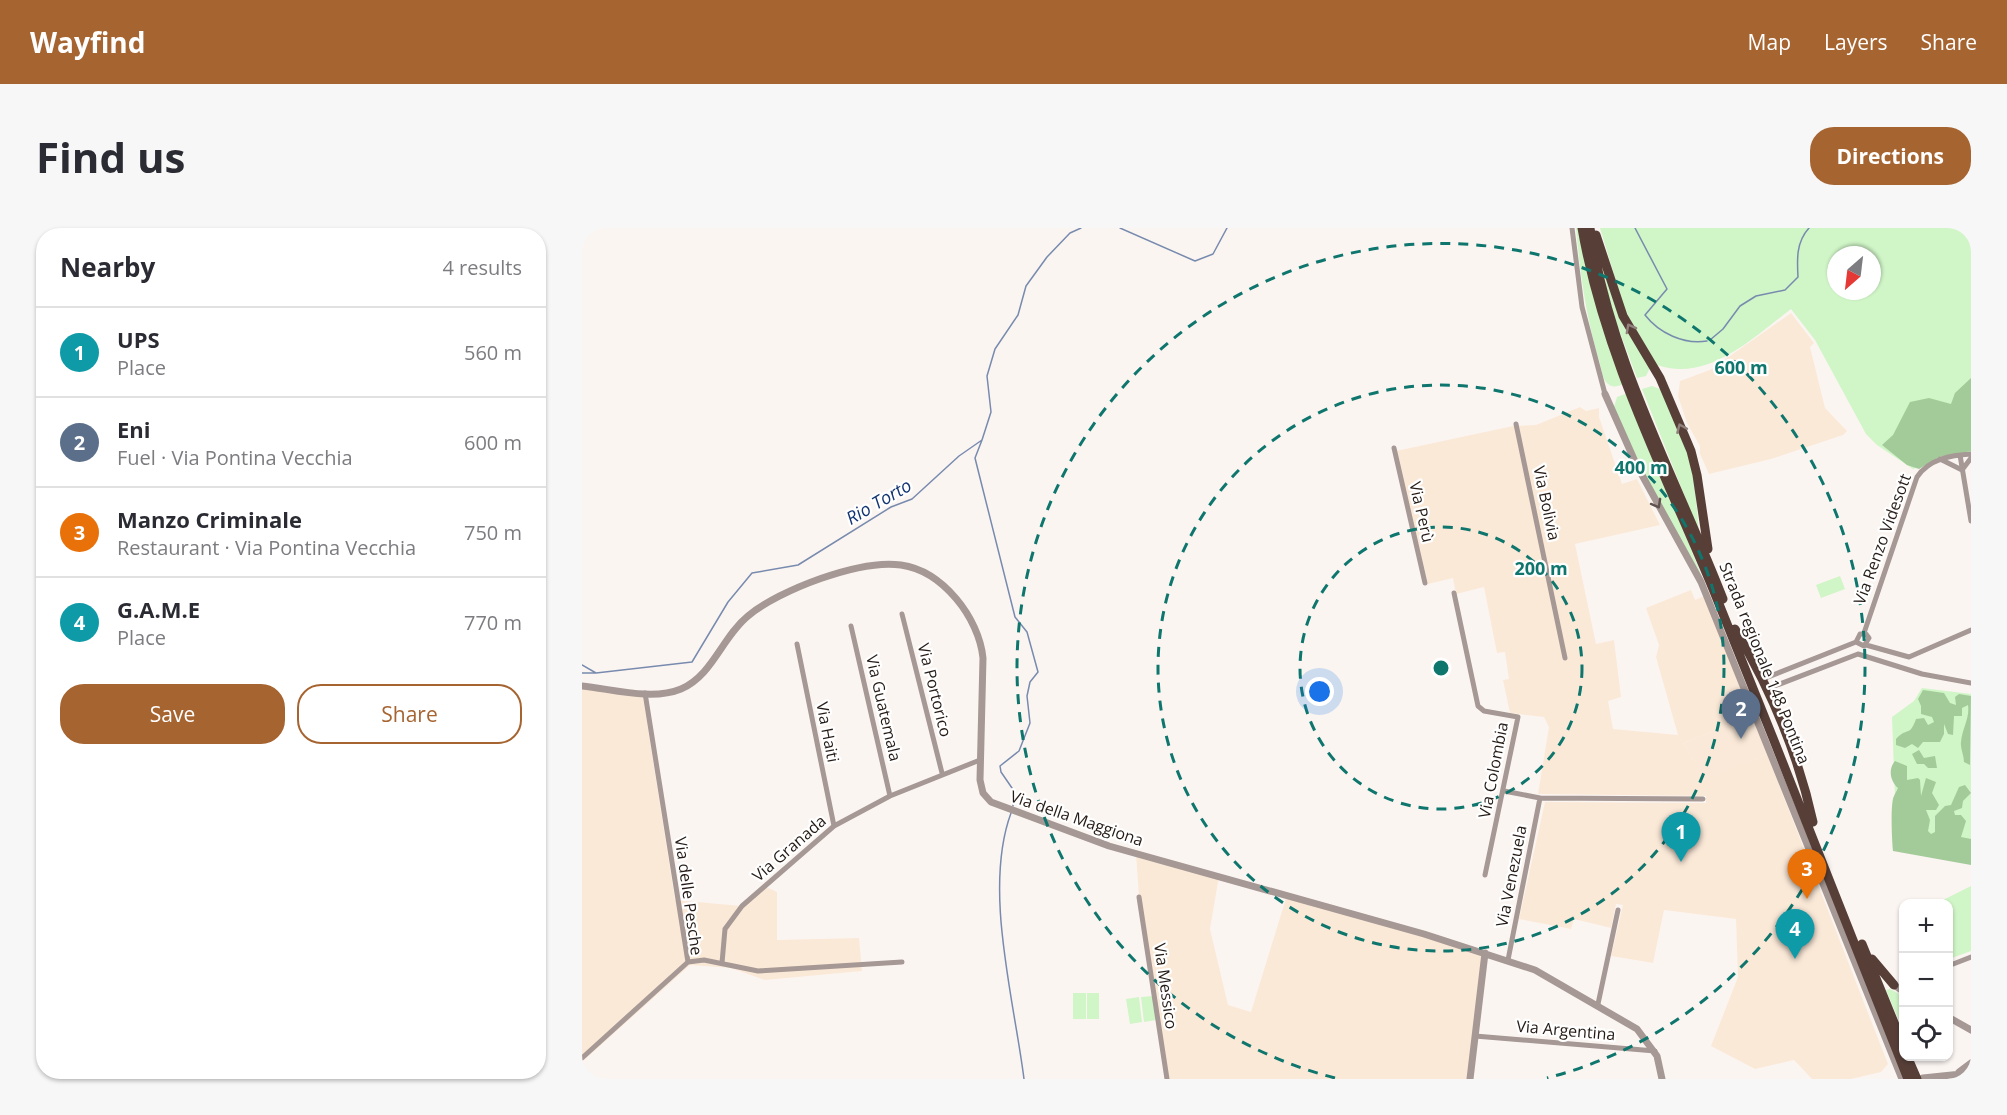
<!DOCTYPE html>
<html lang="en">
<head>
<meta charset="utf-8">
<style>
  :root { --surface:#fff; --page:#f7f7f7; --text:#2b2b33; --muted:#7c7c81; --line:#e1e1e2; --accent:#a66431 }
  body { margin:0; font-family:"Open Sans",sans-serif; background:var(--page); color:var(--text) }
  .controls { position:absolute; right:18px; bottom:18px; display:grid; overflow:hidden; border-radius:12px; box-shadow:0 2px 4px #0004 }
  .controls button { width:54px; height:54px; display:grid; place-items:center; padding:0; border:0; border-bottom:2px solid var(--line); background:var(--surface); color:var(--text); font:30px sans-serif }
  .compass { position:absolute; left:1245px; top:18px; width:54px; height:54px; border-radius:50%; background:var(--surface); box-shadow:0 2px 4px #0004; rotate:208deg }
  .you { position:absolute; left:738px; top:464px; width:21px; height:21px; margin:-15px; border:4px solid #fff; border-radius:50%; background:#1a73e8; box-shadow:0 0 0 9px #1a73e833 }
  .badge { display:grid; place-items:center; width:39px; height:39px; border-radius:50%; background:var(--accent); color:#fff; font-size:20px; font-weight:700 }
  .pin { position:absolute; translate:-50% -50px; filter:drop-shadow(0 2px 3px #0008) }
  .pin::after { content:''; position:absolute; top:32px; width:21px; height:18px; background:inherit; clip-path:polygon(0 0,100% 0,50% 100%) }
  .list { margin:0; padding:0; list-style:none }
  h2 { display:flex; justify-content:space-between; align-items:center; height:78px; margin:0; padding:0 24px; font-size:26px }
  h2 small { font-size:20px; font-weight:400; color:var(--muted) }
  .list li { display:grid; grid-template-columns:39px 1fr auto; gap:18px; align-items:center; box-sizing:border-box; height:90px; padding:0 24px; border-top:2px solid var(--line) }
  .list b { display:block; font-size:22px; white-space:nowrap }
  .list p { margin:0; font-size:20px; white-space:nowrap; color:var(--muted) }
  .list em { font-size:20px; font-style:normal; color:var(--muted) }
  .actions { display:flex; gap:12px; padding:18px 24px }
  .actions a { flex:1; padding:14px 0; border:2px solid var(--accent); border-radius:24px; text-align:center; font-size:21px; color:var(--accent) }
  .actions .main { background:var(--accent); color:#fff }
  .icon { flex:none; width:33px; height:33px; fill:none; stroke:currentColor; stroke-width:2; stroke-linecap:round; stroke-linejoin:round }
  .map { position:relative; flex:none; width:1389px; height:851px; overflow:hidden; border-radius:24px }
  header { display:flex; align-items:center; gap:36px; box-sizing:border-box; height:84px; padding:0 30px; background:var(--accent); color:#fff }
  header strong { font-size:28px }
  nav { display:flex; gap:33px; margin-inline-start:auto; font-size:21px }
  .intro { display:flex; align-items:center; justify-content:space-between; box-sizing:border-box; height:144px; padding:0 36px }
  h1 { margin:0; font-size:42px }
  .button { padding:15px 27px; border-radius:24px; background:var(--accent); color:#fff; font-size:21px; font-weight:700 }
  main { display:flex; gap:36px; padding:0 36px }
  aside { flex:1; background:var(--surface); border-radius:24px; box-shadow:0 2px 4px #0004 }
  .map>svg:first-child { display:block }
</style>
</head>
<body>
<header>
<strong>Wayfind</strong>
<nav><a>Map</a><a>Layers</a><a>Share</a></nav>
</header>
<div class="intro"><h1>Find us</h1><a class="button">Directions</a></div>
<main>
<aside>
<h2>Nearby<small>4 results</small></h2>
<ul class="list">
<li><span class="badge" style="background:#0f9aa8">1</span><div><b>UPS</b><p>Place</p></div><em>560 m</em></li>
<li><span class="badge" style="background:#5c6f8a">2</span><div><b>Eni</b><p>Fuel · Via Pontina Vecchia</p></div><em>600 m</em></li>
<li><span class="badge" style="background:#e8710a">3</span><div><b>Manzo Criminale</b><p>Restaurant · Via Pontina Vecchia</p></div><em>750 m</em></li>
<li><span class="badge" style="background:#0f9aa8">4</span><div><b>G.A.M.E</b><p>Place</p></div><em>770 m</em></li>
</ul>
<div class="actions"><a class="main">Save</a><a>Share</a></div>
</aside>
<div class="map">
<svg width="1389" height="851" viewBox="0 0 1389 851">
  <rect width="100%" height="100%" fill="#fbf5f2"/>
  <path fill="#fae9d8" d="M1168,484L1185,526L1123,553L1102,515L1146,497L1147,492Z"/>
  <path fill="#fbe9d8" d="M1209,85L1232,115L1228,119L1243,180L1265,203L1261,207L1189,231L1127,246L1118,226V218L1105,195L1096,168L1098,153L1128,142Z
    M998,179L1004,183L1017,180V189L1040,256L1055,251L1078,297L993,316L1014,416L1032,412L1039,469L1026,473L1031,501L1096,507L1074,429L1077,417L1064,380L1109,362L1113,372L1122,368L1168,484L1148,492L1146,497L1102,515L1123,552L1185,526L1306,836L1299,844L1269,851H1230L1212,832L1173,841L1129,818L1156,749L1154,691L1082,682L1071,735L1029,728L1041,677L1034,676L1029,700L992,691L989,701L937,691L963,574L1124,575V568L956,566L967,499L962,489L928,485L921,452L927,451L923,424L915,425L902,359L874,366L871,350L846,356L814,223L931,198L954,197Z
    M0,461L61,469L93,672L160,678L182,658L195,664V712L277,710L280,743L183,752L149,740L108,737L0,834Z
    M554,625L637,648L628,701L646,777L669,784L705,667L903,725L888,851H585L557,669Z"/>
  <path fill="#d0f5c7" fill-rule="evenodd" d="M994,0H999L1041,156C1035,159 1029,160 1024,154C1020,149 1019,139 1017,132C1004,89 998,45 994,0Z
    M1018,0H1389V224L1360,228L1331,241L1295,217L1284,206L1233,112L1209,81C1172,109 1126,155 1075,137L1043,83ZM1254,27H1290V63H1254Z
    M1022,36L1043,98L1068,140L1064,148L1055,150L1031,86L1019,37Z
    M1070,158L1078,161L1105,222L1112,248L1117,304L1060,161Z
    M1046,165L1121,351L1058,239L1032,179L1035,169Z
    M1258,348L1263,361L1239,370L1234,357Z
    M1340,460L1389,466V632L1315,622L1310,489L1332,473Z
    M1389,658V723L1367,731L1366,676L1355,675Z
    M1308,761L1321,768V788L1318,795L1304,762Z
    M491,765H504V791H491Z
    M505,765H517V791H505Z
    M571,768L574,792L562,794L559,769Z
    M557,769L560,794L548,796L544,771Z"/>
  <path fill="#a3cb99" d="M1389,150V223L1357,229L1337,241L1325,237L1300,217L1311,207L1328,174L1347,170L1369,176L1373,165Z
    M1341,462L1362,465L1368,475L1374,477L1373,469L1377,466L1389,468L1388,537L1382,534C1382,527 1378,520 1379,514C1380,501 1388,490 1386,477L1380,480V488H1372L1371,507L1366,506L1362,496V506L1358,514H1341L1336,520L1330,516L1323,520L1314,517V511C1326,498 1327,510 1334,491L1342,490L1346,497L1352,494L1350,489L1339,486V478L1336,471Z
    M1337,522L1342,530L1353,528L1355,540H1346L1342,536H1335L1330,526Z
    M1313,533L1325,538V552L1336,550L1338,552L1339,568L1344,550L1354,554L1350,565L1357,577L1354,582H1344L1348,592L1346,603L1349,606L1353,604V588L1363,578L1369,577L1377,559L1383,557L1389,565L1381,573L1380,580L1372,583L1373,587H1379L1384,593L1379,609L1389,611V637L1311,623C1310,614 1308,575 1312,568C1313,565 1315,563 1316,560C1308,553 1306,541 1313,533Z"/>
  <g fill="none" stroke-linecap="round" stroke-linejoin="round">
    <path stroke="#788bae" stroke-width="1.5" d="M538,0L613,33L631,26L645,0
      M1053,0L1085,61L1063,87C1077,105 1102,117 1125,113
      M1128,112L1141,101L1158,78L1174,68L1203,62L1216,49C1215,32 1214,14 1227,0
      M400,212L393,230L397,246L433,389L445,404L456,444L448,454L445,468L448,495L437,523L418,538L419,544L430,560L431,578
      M0,437L14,445L110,434L146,374L170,345L216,337L309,279L330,271L377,228L400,212L409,184L405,148L413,121L436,87L444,58L465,29L488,5L499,0
      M0,445H13
      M429,585C401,661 432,771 442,851"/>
    <path stroke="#a69894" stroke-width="5" d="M990,0L1000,79L1023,166
      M934,196L983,430
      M812,220L843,355
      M1378,227L1389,293
      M1358,231L1380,242L1389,230
      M872,365L896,478L902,483L936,489L903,647
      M320,386L360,545
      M269,398L308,568
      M1282,405L1335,249C1347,231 1369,227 1389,226
      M215,416L252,598
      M1284,417L1327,429L1389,402
      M1181,451L1274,414L1278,406H1284L1287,410L1282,418L1274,414
      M1190,459L1276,426L1340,446L1389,455
      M922,563L958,570L1121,571
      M557,669L585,851
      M926,732L958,570
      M106,734L122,732L176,743L320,734
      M140,735L143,701L160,678L252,598L308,568L398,532
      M1366,738L1389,729
      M1016,776L1036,682
      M893,808L1073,823
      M0,830L106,734L63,465"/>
    <path stroke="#a69894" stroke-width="7" d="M1023,166L1055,238L1119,354L1320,851
      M0,458C30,461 70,473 99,461C131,447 140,409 166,388C197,362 278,331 319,337C361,343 397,390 401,430L398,552L401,565L409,574L527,618L842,706L953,742L1055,801L1075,828L1080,851
      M1312,757L1322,764
      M1366,789L1389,802
      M1377,844L1389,835
      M1341,850L1389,845
      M888,851L903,725"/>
    <path stroke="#573f38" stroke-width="9" d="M1000,0C1022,127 1082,243 1131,361C1197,524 1262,688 1326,851
      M1008,0C1027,130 1094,250 1141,371
      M1014,7L1041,88L1078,150L1109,223L1115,247L1126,321
      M1153,401C1189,462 1216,525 1231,594
      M1280,716L1322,819
      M1290,731L1312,757
      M1325,828L1335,851"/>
  </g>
  <defs><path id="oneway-chevron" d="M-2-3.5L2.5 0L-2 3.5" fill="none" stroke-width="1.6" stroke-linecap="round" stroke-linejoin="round" transform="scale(1.5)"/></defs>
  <g stroke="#92827e">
    <use href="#oneway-chevron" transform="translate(1048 100) rotate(-118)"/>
    <use href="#oneway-chevron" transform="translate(1099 200) rotate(-113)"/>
  </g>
  <use stroke="#5f534f" href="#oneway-chevron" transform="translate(1075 276) rotate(61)"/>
  <g fill="none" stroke="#0f766e" stroke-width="3" stroke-dasharray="10 8">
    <circle cx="859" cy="440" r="141"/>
    <circle cx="859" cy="440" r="283"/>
    <path d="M753 850A424 424 0 1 1 965 850"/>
  </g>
  <g text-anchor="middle" stroke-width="4.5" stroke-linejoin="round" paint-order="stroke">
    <g font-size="16" fill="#251b16" stroke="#fff">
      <text transform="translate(965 275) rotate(78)" y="6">Via Bolivia</text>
      <text transform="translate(840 284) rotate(77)" y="6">Via Perù</text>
      <text transform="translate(1300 311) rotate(-70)" y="6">Via Renzo Videsott</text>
      <text transform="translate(1183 435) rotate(68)" y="6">Strada regionale 148 Pontina</text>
      <text transform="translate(353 462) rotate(76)" y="6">Via Portorico</text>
      <text transform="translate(302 480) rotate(77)" y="6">Via Guatemala</text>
      <text transform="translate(246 504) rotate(79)" y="6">Via Haiti</text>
      <text transform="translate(911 542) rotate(-79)" y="6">Via Colombia</text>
      <text transform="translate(495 590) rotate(19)" y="6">Via della Maggiona</text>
      <text transform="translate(207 620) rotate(-41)" y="6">Via Granada</text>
      <text transform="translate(929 648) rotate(-79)" y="6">Via Venezuela</text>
      <text transform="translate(107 668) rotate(82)" y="6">Via delle Pesche</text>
      <text transform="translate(584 758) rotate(82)" y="6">Via Messico</text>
      <text transform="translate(984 802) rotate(5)" y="6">Via Argentina</text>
    </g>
    <g font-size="18" font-style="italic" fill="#133572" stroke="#fff">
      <text transform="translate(297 274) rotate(-30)" y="6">Rio Torto</text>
    </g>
  </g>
  <circle cx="859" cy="440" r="9" fill="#0f766e" stroke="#fff" stroke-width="3"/>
  <g font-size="18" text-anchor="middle" font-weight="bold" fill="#0f766e" stroke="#fff" stroke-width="4.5" stroke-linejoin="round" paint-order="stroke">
    <text x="1159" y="146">600 m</text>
    <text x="1059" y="246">400 m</text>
    <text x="959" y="347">200 m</text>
  </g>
</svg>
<div class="controls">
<button>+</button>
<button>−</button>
<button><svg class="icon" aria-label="locate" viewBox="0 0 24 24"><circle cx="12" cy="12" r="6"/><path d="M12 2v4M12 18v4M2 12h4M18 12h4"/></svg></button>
</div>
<svg class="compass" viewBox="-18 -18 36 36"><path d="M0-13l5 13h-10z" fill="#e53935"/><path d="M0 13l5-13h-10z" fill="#7c7c81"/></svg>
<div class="you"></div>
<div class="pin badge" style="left:1099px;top:634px;background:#0f9aa8">1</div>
<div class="pin badge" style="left:1159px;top:511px;background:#5c6f8a">2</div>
<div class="pin badge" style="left:1225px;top:671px;background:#e8710a">3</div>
<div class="pin badge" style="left:1213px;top:731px;background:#0f9aa8">4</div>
</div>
</main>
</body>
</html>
